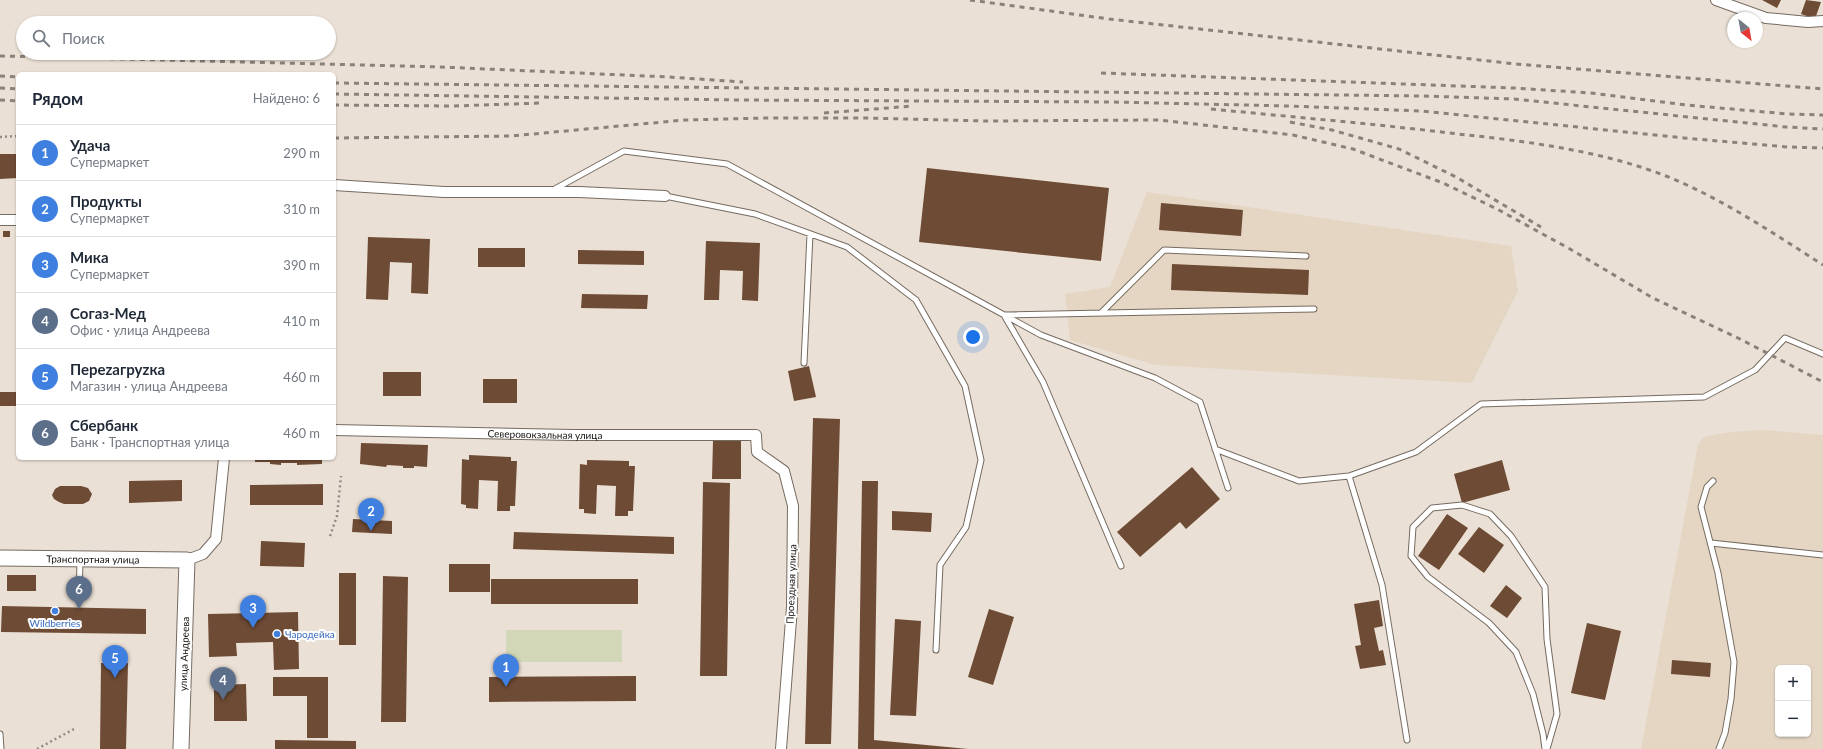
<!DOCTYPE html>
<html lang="ru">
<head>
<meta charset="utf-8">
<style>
  :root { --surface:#fff; --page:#f6f6f7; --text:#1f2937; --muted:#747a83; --line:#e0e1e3; --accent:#111827 }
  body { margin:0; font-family:Lato,sans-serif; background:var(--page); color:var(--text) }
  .controls { position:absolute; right:12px; bottom:12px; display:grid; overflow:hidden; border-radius:6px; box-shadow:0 1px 3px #0004 }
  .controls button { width:36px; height:36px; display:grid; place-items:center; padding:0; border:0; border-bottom:1px solid var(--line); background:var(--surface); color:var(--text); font:20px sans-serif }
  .compass { position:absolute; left:1727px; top:12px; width:36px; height:36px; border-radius:50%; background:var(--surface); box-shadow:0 1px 3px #0004; rotate:149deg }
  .you { position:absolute; left:973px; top:337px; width:14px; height:14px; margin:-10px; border:3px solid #fff; border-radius:50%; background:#1a73e8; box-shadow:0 0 0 6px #1a73e833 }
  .badge { display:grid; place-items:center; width:26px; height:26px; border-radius:50%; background:var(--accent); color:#fff; font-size:13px; font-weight:700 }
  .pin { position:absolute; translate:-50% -33px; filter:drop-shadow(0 1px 2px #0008) }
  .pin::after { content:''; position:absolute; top:21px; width:14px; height:12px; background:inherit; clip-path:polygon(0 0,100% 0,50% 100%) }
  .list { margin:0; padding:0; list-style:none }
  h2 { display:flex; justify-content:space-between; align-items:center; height:52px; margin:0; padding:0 16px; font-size:17px }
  h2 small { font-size:13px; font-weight:400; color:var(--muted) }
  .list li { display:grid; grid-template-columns:26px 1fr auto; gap:12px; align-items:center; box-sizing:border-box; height:56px; padding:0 16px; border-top:1px solid var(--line) }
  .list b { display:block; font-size:15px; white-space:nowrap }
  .list p { margin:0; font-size:13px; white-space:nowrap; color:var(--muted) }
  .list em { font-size:13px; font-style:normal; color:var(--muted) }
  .icon { flex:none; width:22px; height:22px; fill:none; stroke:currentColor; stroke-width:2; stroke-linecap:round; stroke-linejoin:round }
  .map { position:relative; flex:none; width:1823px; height:749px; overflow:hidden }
  .search { position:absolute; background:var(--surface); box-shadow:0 1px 3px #0004; left:16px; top:16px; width:320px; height:44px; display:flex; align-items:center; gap:10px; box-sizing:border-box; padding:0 14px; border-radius:22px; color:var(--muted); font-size:15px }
  .panel { position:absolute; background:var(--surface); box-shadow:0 1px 3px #0004; left:16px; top:72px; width:320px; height:388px; border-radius:6px }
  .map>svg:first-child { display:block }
</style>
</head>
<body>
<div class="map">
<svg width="1823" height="749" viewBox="0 0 1823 749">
  <rect width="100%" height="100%" fill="#ebe0d5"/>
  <path fill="#e4d6c3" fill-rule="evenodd" d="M1147,192L1511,246L1518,291L1472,383L1155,365L1070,340L1065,294L1110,287Z
    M1764,430L1823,435V749H1641L1698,445L1702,439L1708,436L1731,432ZM1778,668H1808V734H1778Z"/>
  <path fill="#d2d8b7" d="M506,630H622V662H506Z"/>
  <path fill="#6e4b34" d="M1762,0H1781L1777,8Z
    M1806,0L1821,2L1815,19L1801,14Z
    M0,154H18V178L0,179Z
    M927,168L1109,188L1101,261L919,242Z
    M1161,203L1243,210L1241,236L1159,230Z
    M3,231H10V237H3Z
    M368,237L430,239L428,294L411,293L412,263L390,262L388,300L366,299Z
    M706,241L760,243L758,301L742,300L743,271L720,270L719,300H704Z
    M478,248H525V267H478Z
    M578,250L644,251V265L578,264Z
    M1172,264L1309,270L1308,295L1171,290Z
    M582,294L648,295L647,309L581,308Z
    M809,366L816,397L794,401L788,371Z
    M383,372H421V396H383Z
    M483,379H517V403H483Z
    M0,392H18V406H0Z
    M813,418L840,419L831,744H805Z
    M713,440H741V479H712Z
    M361,443L428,445L427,467L414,466V468H403V466L387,465L386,467L360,464Z
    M469,455L511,457V461H517L515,506H510V511H497L498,481L479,480L478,509L466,508V505L461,504L462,459L469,460Z
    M255,458H322V464L297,465V463H281V465L270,464V462H255Z
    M587,460L629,461V466H635L633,511H628V516H615L616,486L597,485L596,514L584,513V509H579L580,464L587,465Z
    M1502,460L1510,490L1462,503L1454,474Z
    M1192,467L1220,499L1186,529L1180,522L1140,557L1117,532Z
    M182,480V501L129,503V481Z
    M862,481H878L874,740L968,749H858Z
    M703,482L730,483L727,676H700Z
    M323,484V505H250V485Z
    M60,486H81L88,488L92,494L89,501L83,504H64L59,502L54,499L52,495L55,489Z
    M892,511L932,513L931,532L892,530Z
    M1447,514L1468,528L1439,570L1418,556Z
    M353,519L392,521V534L352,532Z
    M1479,527L1504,545L1484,573L1458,554Z
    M514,532L674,537V554L513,549Z
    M261,541L305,543L304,567L260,566Z
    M449,564H490V592H449Z
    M339,573H356V645H339Z
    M7,575H36V591H7Z
    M383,576L408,577L406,722H381Z
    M491,579H638V604H491Z
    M1506,585L1522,598L1507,618L1490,606Z
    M1379,600L1383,626L1374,628L1379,651L1383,650L1386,665L1360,669L1355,646L1361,645L1354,604Z
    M2,606L146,609V634L1,632Z
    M989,609L1014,617L993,685L968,677Z
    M298,612L299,669L274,670L273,642L236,643L237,656L209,657L208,614Z
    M895,619L921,621L916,716L890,715Z
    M1587,623L1621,631L1605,700L1571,693Z
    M1672,660L1711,663L1710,677L1671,674Z
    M101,663H128L126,749H100Z
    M636,676V701L489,702V677Z
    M273,677H328V738H307V696H273Z
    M246,684L247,721H214V685Z
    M275,740L356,741V749H275Z"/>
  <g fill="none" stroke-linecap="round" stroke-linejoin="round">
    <defs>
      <path id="lane" d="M553,190L624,151L727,164L1041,335L1155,378L1200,402L1228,488
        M665,196L755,214L847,247L916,300L965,386L981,460L966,527L940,565L936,650
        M1101,313L1164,250L1306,256
        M804,363L810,234
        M1215,449L1299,481L1349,476L1382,585L1407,740
        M1349,476L1416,452L1481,404L1704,397L1755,370L1785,338L1823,354
        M1713,481L1707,487L1701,507L1718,573L1734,662L1731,699L1725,733L1719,749
        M1711,543L1823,555
        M1121,566L1043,382L1004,315L1314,309
        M79,600L80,560
        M0,734L1,749
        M1545,749L1543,734L1533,694L1516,652L1489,623L1428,577L1411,556L1413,527L1432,508L1462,505L1490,514L1511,536L1545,587L1547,639L1557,714L1547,749"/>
      <g id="street">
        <path d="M1716,0L1766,18L1808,22L1823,21"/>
        <path d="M334,185L444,192H579L665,196"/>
        <path d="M0,220H18"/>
        <path id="s1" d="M334,430L573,435H756L757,452L784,471L793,506L792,607L781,749"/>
        <path d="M187,560L203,554L216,539L224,458"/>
      </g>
      <g id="secondary">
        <path id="s2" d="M0,558L187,560L181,749"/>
      </g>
    </defs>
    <use href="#lane" stroke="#756b61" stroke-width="7"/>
    <use href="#street" stroke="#756b61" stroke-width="12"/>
    <use href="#secondary" stroke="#756b61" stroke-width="17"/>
    <path stroke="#938b83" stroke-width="2.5" stroke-dasharray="2 3" stroke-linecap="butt" d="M0,137L18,136
      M330,536L337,516L341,476
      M37,749L74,729"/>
    <use href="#lane" stroke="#fff" stroke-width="5"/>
    <use href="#street" stroke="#fff" stroke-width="10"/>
    <use href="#secondary" stroke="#fff" stroke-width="15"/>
    <path stroke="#8a827a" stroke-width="3" stroke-dasharray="5 5" stroke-linecap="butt" d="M970,0L1109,19L1516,64L1823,89
      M0,56L441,67L669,77L743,82
      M1101,73L1514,88L1591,93L1686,105L1788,114L1823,115
      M0,76L18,77
      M334,83L1424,96L1514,99L1786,127L1823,129
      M0,88L18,89
      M334,94L739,100L1113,102L1289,106L1421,111L1684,138L1788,147L1823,148
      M0,100L18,101
      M334,105L453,106L542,103
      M1211,109C1293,117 1376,124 1458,134C1526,141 1602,151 1666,176C1721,198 1773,233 1823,265
      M824,113L913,106
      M1290,122L1332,130L1399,149L1456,177L1541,227
      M334,138L511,136L685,120L766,118H868L987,121L1159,120L1293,135L1353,149L1443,183L1497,209L1570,249L1653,298L1738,338L1823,382"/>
  </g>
  <g fill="#3f7fe0" stroke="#fff" stroke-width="1.5">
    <circle cx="55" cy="611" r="4"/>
    <circle cx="277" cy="634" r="4"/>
  </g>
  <g text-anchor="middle" stroke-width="4" stroke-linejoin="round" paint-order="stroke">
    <g font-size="10" fill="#16120e" stroke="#fff">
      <text dy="4" stroke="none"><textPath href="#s1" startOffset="211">Северовокзальная улица</textPath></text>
      <text dy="4" stroke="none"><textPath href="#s2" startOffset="93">Транспортная улица</textPath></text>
      <text transform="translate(791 584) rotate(-88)" y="4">Проездная улица</text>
      <text transform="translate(184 654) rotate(-88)" y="4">улица Андреева</text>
    </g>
    <g font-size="10" fill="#366cbe" stroke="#fff">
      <text x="55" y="627">Wildberries</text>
      <text x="285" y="638" text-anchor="start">Чародейка</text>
    </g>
  </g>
</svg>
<div class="controls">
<button>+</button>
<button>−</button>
</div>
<svg class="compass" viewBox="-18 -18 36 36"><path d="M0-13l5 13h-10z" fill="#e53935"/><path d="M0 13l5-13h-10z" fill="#747a83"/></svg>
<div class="you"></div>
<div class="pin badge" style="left:506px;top:687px;background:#3f7fe0">1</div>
<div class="pin badge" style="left:371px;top:531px;background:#3f7fe0">2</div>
<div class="pin badge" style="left:253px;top:628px;background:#3f7fe0">3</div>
<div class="pin badge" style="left:223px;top:700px;background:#5c6f8a">4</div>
<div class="pin badge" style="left:115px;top:678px;background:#3f7fe0">5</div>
<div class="pin badge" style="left:79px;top:609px;background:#5c6f8a">6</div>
<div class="search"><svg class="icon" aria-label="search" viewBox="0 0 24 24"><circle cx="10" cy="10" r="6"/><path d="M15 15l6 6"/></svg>Поиск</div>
<section class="panel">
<h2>Рядом<small>Найдено: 6</small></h2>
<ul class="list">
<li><span class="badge" style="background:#3f7fe0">1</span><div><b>Удача</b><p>Супермаркет</p></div><em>290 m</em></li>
<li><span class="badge" style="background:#3f7fe0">2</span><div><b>Продукты</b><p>Супермаркет</p></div><em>310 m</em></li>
<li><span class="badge" style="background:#3f7fe0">3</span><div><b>Мика</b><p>Супермаркет</p></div><em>390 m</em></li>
<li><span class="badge" style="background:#5c6f8a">4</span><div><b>Согаз-Мед</b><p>Офис · улица Андреева</p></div><em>410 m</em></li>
<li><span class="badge" style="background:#3f7fe0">5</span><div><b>Переzагруzка</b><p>Магазин · улица Андреева</p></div><em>460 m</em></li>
<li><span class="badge" style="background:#5c6f8a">6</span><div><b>Сбербанк</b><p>Банк · Транспортная улица</p></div><em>460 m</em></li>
</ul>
</section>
</div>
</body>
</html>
